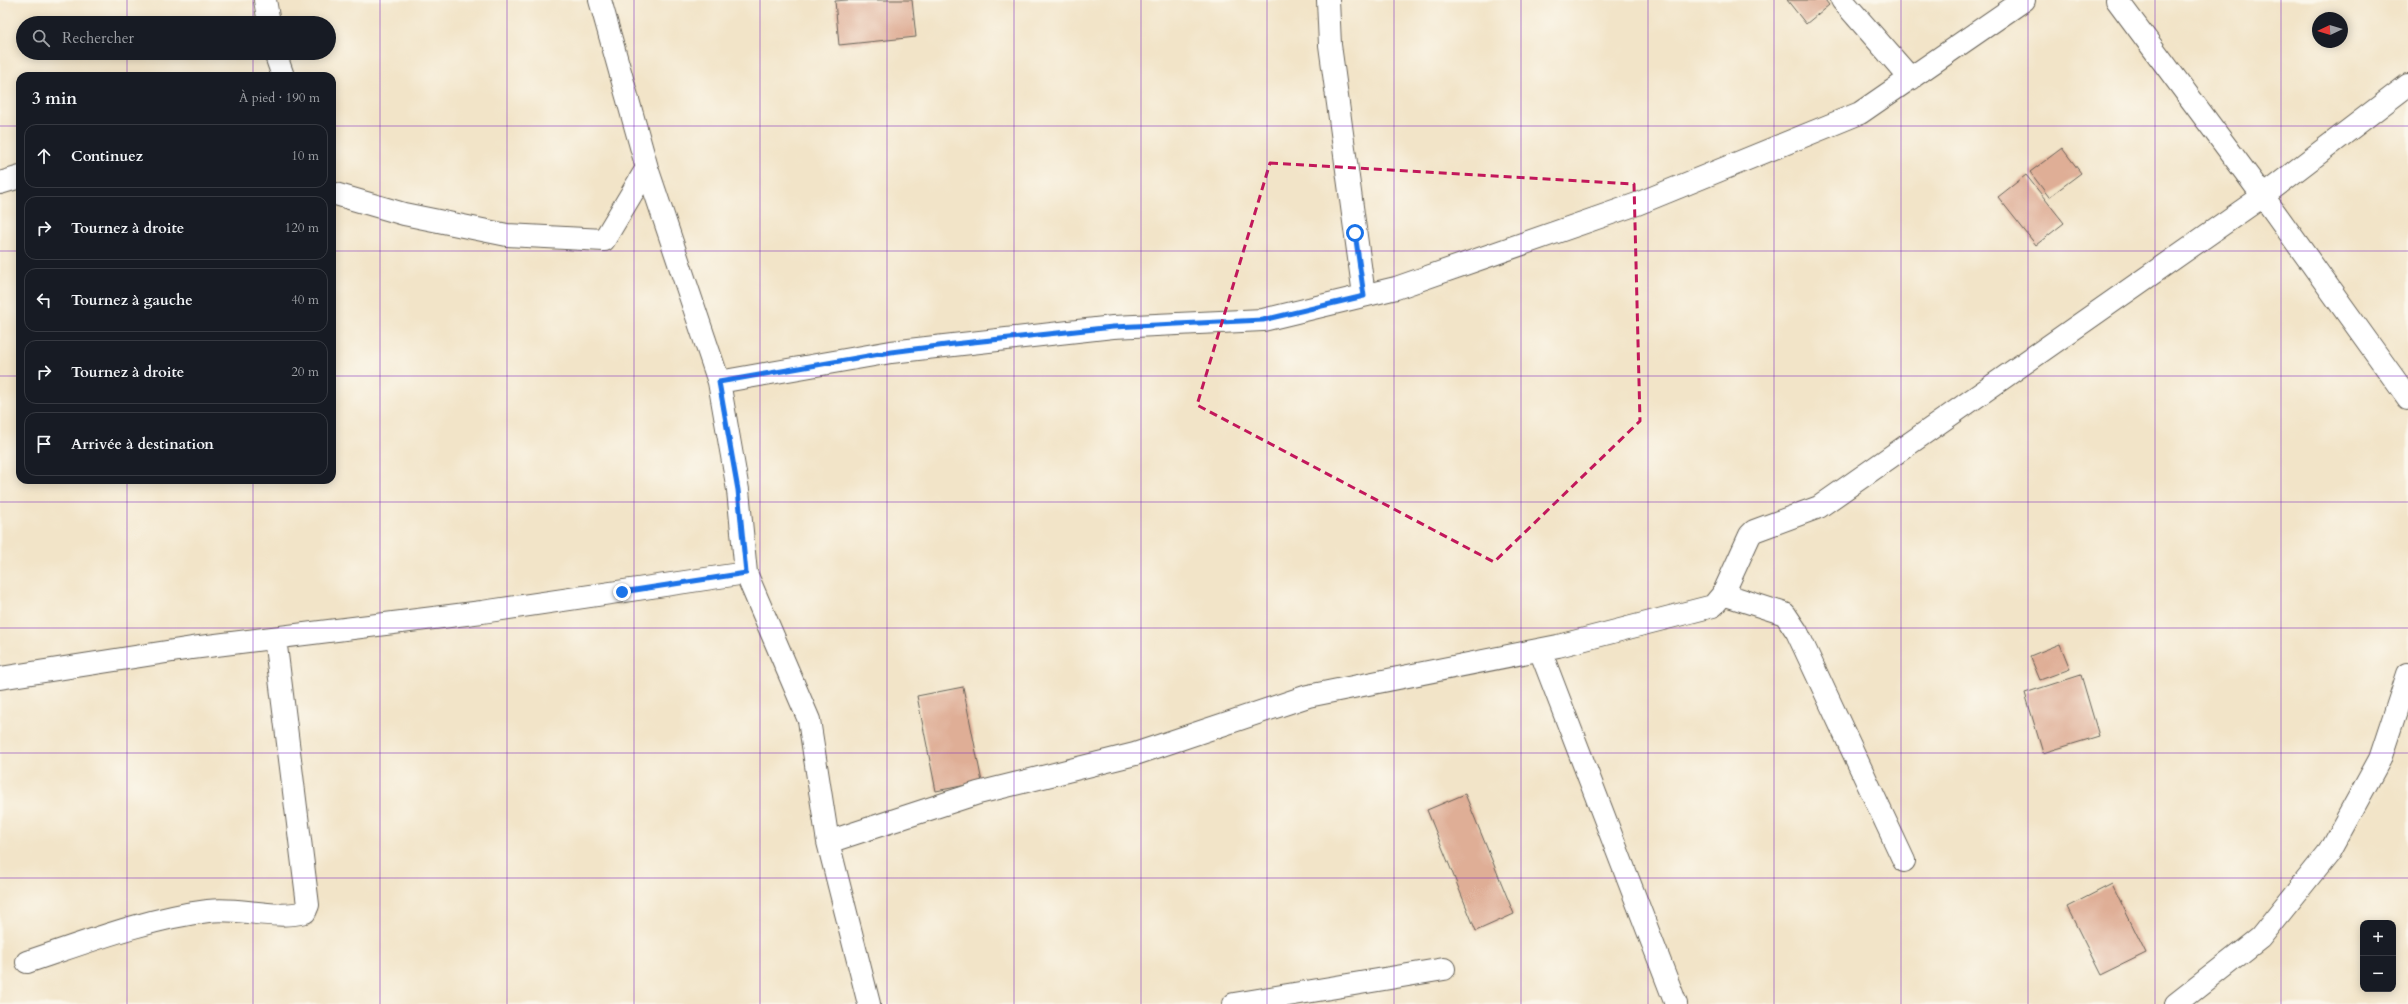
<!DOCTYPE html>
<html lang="fr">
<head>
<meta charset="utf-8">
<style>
  :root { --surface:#171b24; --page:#242831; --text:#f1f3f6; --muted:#9ea1a6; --line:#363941 }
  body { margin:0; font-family:Cardo,serif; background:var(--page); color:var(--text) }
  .controls { position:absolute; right:12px; bottom:12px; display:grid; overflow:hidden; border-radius:8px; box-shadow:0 2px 10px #0003 }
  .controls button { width:36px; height:36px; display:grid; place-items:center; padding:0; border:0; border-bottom:1px solid var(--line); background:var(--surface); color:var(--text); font:20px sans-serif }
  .compass { position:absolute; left:2312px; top:12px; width:36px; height:36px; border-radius:50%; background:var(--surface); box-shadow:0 2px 10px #0003; rotate:266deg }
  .stop { position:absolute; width:12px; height:12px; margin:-9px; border:3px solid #1a73e8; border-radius:50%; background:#fff }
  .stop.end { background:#1a73e8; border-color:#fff; box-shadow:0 1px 4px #0008 }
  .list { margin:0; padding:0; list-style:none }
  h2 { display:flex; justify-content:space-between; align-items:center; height:52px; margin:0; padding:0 16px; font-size:17px }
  h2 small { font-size:13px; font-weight:400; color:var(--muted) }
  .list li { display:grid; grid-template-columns:26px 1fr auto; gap:12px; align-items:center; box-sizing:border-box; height:64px; margin:0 8px 8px; padding:0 8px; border:1px solid var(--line); border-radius:12px }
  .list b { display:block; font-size:15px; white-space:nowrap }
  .list em { font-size:13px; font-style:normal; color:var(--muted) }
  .icon { flex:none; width:22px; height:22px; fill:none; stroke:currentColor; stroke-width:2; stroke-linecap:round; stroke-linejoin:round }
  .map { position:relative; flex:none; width:2408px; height:1004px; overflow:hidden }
  .search { position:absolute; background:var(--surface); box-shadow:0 2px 10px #0003; left:16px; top:16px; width:320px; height:44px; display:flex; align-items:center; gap:10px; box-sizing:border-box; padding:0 14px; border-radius:22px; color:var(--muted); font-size:15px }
  .panel { position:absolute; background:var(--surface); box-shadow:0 2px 10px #0003; left:16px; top:72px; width:320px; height:412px; border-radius:12px }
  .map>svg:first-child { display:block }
</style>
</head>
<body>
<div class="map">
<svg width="2408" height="1004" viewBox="0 0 2408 1004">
  <rect width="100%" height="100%" fill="#fbf7ec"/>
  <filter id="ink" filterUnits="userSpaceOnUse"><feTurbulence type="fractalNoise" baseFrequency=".025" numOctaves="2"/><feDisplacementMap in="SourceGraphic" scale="8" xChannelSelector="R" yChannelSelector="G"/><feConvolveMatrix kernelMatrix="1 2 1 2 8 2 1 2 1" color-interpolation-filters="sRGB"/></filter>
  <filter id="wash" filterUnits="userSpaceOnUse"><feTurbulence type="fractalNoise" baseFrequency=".012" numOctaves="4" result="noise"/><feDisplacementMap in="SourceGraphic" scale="16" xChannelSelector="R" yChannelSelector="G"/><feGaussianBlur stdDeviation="0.9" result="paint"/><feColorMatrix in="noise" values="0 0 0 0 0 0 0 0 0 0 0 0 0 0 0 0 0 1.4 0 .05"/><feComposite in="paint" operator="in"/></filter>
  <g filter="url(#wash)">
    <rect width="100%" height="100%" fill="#f2e4c8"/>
    <g id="blocks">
      <path fill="#dfae96" d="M847,0H912L916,37L839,45L835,1Z
        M1787,0H1825L1829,5L1806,24Z
        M2062,148L2081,173L2049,197L2030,172Z
        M2026,175L2064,223L2036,245L1998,197Z
        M2060,644L2070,669L2040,680L2030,656Z
        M2081,675L2099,736L2043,753L2025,693Z
        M963,687L982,782L936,791L917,696Z
        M1465,794L1514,914L1476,931L1427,810Z
        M2112,884L2146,953L2101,975L2067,907Z"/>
    </g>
  </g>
  <g filter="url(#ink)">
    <use href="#blocks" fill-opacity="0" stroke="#676258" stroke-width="1"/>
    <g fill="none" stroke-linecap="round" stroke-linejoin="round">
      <defs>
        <path id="minor" d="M265,0L269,23
          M600,0L647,168L719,382L738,490L746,573L809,720L828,842L869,1004
          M1328,0L1330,45L1364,295
          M1842,0L1911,79
          M2117,0L2263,196L2408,398
          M275,53L283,76
          M0,183L20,177
          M332,193L404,214L507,235L604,240L647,168
          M719,382L891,352L1113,327L1263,320L1396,288L1637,204L1860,113L2024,0
          M1723,594L1785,614L1797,632L1904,861
          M1540,650L1676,1004
          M0,678L192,648L482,612L746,573
          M828,842L978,793L1135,754L1308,696L1558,646L1713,606L1723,594L1750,535L1754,531L1819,507L2263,196L2408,85
          M27,962C84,943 149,918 208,911C240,907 274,920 305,912L308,905L275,638
          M1234,1004L1444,969
          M2176,1004L2260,938L2329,852L2380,759L2408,674"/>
      </defs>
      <use href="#minor" stroke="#676258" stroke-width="24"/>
      <use href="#minor" stroke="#fff" stroke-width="22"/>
    </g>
  </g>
  <g fill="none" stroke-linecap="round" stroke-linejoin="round" filter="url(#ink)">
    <path stroke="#1a73e8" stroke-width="5" d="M622,592L746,573L738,490L719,382L891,352L954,344L1113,327L1263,320L1364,296L1355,233"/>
  </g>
  <path fill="none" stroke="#c2185b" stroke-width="3" stroke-dasharray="8 5" stroke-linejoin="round" d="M1270,163L1634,184L1640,421L1494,562L1197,405Z"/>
  <path fill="none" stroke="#7b2cbf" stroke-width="1" stroke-opacity="0.55" d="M127,0V23M253,0V23M380,0V1004M507,0V1004M634,0V1004M760,0V1004M887,0V1004M1014,0V1004M1141,0V1004M1267,0V1004M1394,0V1004M1521,0V1004M1648,0V1004M1774,0V1004M1901,0V1004M2028,0V1004M2155,0V1004M2281,0V1004M127,53V76M253,53V76M0,126H20M332,126H2408M0,251H20M332,251H2408M0,376H20M332,376H2408M127,480V1004M253,480V1004M0,502H2408M0,628H2408M0,753H2408M0,878H2408"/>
</svg>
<div class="controls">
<button>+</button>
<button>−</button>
</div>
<svg class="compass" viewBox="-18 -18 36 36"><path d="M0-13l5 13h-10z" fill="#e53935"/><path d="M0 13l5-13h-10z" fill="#9ea1a6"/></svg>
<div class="stop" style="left:1355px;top:233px"></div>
<div class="stop end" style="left:622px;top:592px"></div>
<div class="search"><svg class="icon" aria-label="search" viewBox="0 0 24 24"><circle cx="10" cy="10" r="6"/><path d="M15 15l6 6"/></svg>Rechercher</div>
<section class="panel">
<h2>3 min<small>À pied · 190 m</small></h2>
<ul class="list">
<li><svg class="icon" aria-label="ahead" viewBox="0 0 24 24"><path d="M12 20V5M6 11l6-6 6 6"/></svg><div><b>Continuez</b></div><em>10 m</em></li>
<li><svg class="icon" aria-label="right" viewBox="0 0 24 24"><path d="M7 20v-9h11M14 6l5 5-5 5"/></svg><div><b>Tournez à droite</b></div><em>120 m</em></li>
<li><svg class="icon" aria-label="left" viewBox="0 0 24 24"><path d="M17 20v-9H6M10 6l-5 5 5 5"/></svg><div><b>Tournez à gauche</b></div><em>40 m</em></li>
<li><svg class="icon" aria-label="right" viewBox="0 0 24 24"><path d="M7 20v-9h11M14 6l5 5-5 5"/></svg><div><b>Tournez à droite</b></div><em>20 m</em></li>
<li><svg class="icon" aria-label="arrive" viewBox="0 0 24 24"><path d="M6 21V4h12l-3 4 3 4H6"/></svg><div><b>Arrivée à destination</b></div></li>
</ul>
</section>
</div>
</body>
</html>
